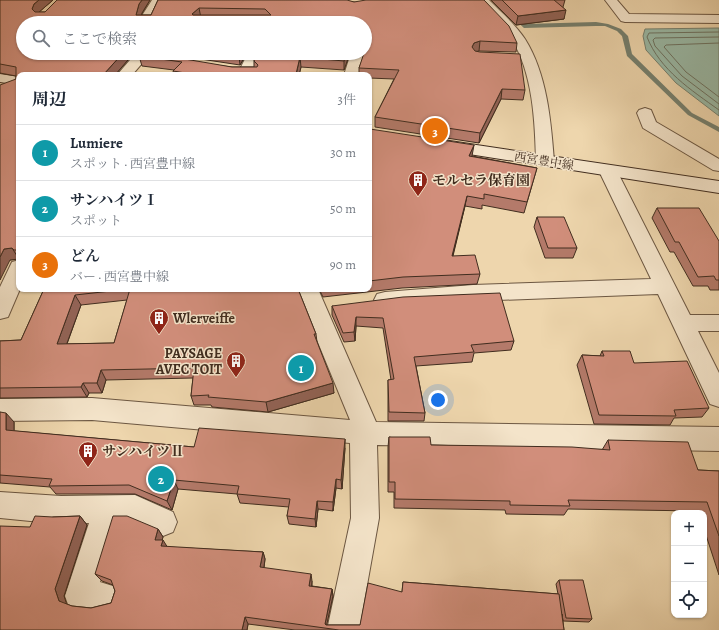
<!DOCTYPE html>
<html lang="ja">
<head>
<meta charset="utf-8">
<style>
  :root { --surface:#fff; --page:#f6f6f7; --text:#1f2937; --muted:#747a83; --line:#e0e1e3; --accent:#8f2418 }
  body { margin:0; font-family:Alegreya,"Noto Serif JP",serif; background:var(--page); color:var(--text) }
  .controls { position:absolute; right:12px; bottom:12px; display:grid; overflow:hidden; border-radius:8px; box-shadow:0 1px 3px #0004 }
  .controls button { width:36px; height:36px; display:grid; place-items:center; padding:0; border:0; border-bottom:1px solid var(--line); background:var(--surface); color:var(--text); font:20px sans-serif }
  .you { position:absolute; left:438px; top:400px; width:14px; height:14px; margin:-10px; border:3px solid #fff; border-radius:50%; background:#1a73e8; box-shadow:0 0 0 6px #1a73e833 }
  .badge { display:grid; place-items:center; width:26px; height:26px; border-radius:50%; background:var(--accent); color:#fff; font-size:13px; font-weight:700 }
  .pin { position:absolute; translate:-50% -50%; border:2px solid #fff; box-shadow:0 1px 4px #0006 }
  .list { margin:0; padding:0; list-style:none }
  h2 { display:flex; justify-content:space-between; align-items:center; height:52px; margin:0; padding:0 16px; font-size:17px }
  h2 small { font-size:13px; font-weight:400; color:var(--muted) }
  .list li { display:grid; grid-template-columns:26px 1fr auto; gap:12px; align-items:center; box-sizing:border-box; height:56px; padding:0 16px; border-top:1px solid var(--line) }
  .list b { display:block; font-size:15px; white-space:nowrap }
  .list p { margin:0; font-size:13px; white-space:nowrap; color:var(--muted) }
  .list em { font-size:13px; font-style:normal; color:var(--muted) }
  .icon { flex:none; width:22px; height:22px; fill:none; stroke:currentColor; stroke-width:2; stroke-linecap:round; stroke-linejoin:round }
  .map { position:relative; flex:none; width:719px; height:630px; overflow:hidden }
  .search { position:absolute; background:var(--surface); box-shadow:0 1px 3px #0004; left:16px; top:16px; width:356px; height:44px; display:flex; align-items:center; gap:10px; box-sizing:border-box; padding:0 14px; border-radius:22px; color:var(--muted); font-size:15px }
  .panel { position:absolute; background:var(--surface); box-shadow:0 1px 3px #0004; left:16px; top:72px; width:356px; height:220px; border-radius:8px }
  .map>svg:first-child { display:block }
</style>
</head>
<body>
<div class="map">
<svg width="719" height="630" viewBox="0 0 719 630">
  <rect width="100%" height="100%" fill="#eed6ad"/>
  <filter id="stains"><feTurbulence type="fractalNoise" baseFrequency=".005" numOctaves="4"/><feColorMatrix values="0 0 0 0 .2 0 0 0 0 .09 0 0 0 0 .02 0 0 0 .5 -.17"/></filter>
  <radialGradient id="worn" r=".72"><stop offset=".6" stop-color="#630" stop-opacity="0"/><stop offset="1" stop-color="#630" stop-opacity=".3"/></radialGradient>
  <path fill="#9ab9a6" stroke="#768170" d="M719,28V116L676,83L646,50L643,36L645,29Z"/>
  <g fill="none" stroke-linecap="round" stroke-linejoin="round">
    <path stroke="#6e7362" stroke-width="1" d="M719,32L649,33L647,37C660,70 691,90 719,110
      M719,37L655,38L653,40L655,46L682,76L719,104
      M719,43L666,45L664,47L686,72L719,97"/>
    <path fill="#768170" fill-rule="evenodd" d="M513,16H517L525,24L596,22L608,24L621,29L628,36L632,54L692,113L719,127V132L688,115L627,56L622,36L617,31L605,26H596L524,28L513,18Z"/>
    <defs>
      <path id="minor" d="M152,0H164L155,14L152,23H140L143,14Z
        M476,0H489C501,12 515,24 525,39C547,74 551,121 554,161L551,165L545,166L539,165L536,161C535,121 533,73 511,38C502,24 486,14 476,0Z
        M605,0H617L629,14L719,15V23L625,22L621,21Z
        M136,53H151L132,75H117Z
        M248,53H262L251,75H239L238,73Z
        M351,53H365L358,75H344Z
        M645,108L651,110L656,122L719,159V171L713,170L643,128L637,113L639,110Z
        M608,166L614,167L617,171L690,315H719V331H698L719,373V407L710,404L658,294L473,301L385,308L377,306L374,300L377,294L385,292L473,285L651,279L599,171L602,167Z
        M19,260L20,289L8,317L0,319V287L12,262Z
        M296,289H318L376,422L719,427V451L377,445L379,518L359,630H327L351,518L350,443L92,420L0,421V399L92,398L350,420Z
        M0,492L61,496L135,495L173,512L177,522L173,532L163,536L133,523H118L100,582L116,587L120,598L116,609C100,615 84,613 69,607L65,596L89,523L61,524L0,518Z"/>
      <path id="secondary" d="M0,74L19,77V85L0,82Z
        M443,140L719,181V193L437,149L435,145L437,141Z"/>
    </defs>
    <use href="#minor" stroke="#6c5742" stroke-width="2"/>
    <use href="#secondary" stroke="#412d1f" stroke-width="2"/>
    <use href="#minor" fill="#f4e4ca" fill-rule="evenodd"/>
    <use href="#secondary" fill="#f4e4ca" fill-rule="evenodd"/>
  </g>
  <path fill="#b47a6a" stroke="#412d1f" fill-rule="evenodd" d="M0,0H53L39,12H45L57,0H150L141,15H151L158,0H266L354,2L517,43L516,52L479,51H477L525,90L523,100L501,99L479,143L375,127V117L394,79L369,78V75H359V68L365,53V23H23L134,53L115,75H19V259L10,260L16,76L0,73Z
    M491,0H565L563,7L564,19L516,25Z
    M161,53H247L240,65Z
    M257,53H350L344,70L301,67L299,75H174L173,71L174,70L142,66L139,56L232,67H254V61Z
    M369,131L472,156L537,168L524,213L482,205V209L465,206L453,256L480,274L477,284L402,288L323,297L319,289H369Z
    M657,208L719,241V290H710L708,286H693L674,252H670L652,218Z
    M537,217L577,248L573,258H545L534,227Z
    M44,289H298L316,334L317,342L334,393L268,412L212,407L211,405H194L191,396L193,378L106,380L102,393H89L87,397L0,398V341L21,340ZM127,300L114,343L67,344L81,305Z
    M332,306L514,341L511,350L474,353L472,362L416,366L425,413L424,421H388V380H391L383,328L356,326L355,341L344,342L332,315Z
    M602,351L634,363L709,408L702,417L674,418L670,425L594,424L577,365L582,355L600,356Z
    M0,412L14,422V431L194,447L345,448L342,489L336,488L333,511L318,509L316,527L289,524L287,516L289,507L240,503L237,494L178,489L172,510L135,494H56L50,487L0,483Z
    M389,437L431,445L602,450L608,440L698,470L719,471V575L704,529V513H699L698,511L568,509L564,515L506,514L505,510L394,508V492H388V447Z
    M80,516L87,525L64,596L66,604L72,606L91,608L111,603L115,591L113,585L102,581L95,574L158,529L163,537L162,540L167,547L263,552L265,559L264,568L312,581V586L332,589L333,596L326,625H360L402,592L403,582L558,594L556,584L559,580L592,619L589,622L563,621L562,614L564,630H295L248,624L247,630H0L30,527L53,517Z"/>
  <path fill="#926356" stroke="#412d1f" d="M39,0H53L38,13L36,18L32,9L34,4Z
    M142,0H150L142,13L139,23L136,15L139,4Z
    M199,8L201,18L194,23L192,14Z
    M566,10L564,19L516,25L518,16Z
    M480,41L479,51L473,52L472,47L474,43Z
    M123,53H134L115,75H103Z
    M240,53H247L240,65L239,56Z
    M346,53H350L344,70V61Z
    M300,57L301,67L299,75H296Z
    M502,89L501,99L479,143L480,133Z
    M474,145L472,156L467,166L469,156Z
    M467,196L465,206L450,266L452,256Z
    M12,248L19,259L10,260L0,280V257L4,249Z
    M75,295L81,305L63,354L57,344Z
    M356,317V326L355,341L354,332Z
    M101,370L106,380L102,393L97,383Z
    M83,383L89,393L87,397L81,387Z
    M333,383L334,393L268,412L266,402Z
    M6,413L14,422V440L6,430Z
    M345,439V448L342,489L341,480Z
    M336,479V488L333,511V502Z
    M174,480L178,489L172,510L167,501Z
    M317,501L318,509L316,527L315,519Z
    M80,516L87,525L64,596L68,608L59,601L55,589Z
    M158,529L163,537L160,548L155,540Z
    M163,540L168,548L161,546Z
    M263,552L265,559L263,574L260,567Z
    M311,574L312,581L311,593L309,586Z
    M332,589L333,596L326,628L325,624Z
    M245,617L248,624L247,630H242Z"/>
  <path fill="#d18e7b" stroke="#412d1f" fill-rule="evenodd" d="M0,0H39L34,4L32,9L35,12H45L57,0H142L139,4L136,15H151L158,0H347L354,2L366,0H484L509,26L517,43L480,41L474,43L472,47L475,51L480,52L520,54L525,90L502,89L480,133L375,117L399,70L359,68L364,53H365V49L367,44L365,42V23H23V53H123L103,75H19V250H14L12,248L4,249L0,257V85L16,79V67L0,64ZM199,8L265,9L271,15H193L192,14Z
    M502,0H554L566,10L518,16Z
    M142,53H149L232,67H257L258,65L254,61L257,53H346L344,61L300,57L296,74H259L260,75H198L173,71L182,62L139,56Z
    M221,53H240L239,56Z
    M370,129L474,145L469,156L537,168L527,202L484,194V199L467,196L452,256L475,255L480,274L403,277L369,281V131Z
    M657,208H699L719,241V280H716L714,276L698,277L679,242H675Z
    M537,217H564L577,248H548Z
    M44,289H129L75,295L57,344L114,343L130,289H298L316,334H314L333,383L266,402L208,397L209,395L191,396L194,368L101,370L97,383H83L81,387L0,388V341L21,340Z
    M500,293L514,341L471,345L474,352L414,357L425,413L389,412L388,380L394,379L383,318L356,317L354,332L343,333L332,306L403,297Z
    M602,351H630L634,363L687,361L709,408L674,410L676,416L599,415L582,355L604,356Z
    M0,412L6,413V430L194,447L199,428L345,439L341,480L336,479L333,502L317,501L315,519L287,516L290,499L237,494L239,486L174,480L167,501L129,485L49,486L52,479L0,475Z
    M389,437H430L431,445L572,447L610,450L608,440L688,442L698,470L719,471V536L707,502L568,500L570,506L510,505V501L395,499V482H389Z
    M35,516L53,517L80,516L55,589L59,601L72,606L91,608L111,603L115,591L111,580L95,574L113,516H127L158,529L155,540H163L161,546L263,552L260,567L311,574L309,586L332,589L325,624L326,625H360L368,583L402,592L403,582L559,594L564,630H339L245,617L242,630H0V526L30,527Z
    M559,580H583L592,619L566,618Z"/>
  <defs>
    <symbol id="building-pin" viewBox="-11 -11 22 30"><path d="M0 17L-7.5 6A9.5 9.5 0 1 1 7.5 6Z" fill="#8f2418" stroke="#f4e4ca"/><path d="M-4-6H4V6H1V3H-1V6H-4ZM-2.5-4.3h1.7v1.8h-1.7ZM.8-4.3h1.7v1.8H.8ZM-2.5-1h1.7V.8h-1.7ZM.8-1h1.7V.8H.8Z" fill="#fff"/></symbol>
  </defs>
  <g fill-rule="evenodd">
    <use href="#building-pin" x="407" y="169" width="22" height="30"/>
    <use href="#building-pin" x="148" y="307" width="22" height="30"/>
    <use href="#building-pin" x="225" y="350" width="22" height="30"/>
    <use href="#building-pin" x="77" y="440" width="22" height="30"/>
  </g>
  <g text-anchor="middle" stroke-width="3" stroke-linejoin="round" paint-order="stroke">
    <g font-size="12" fill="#412d1f" stroke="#f4e4ca">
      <text transform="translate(544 161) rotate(9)" y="4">西宮豊中線</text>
    </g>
    <g font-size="14" font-weight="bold" fill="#412d1f" stroke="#f4e4ca" text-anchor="start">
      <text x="432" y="185">モルセラ保育園</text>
      <text x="173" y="323">Wlerveiffe</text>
      <text x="222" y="358" text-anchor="end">PAYSAGE<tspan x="222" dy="16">AVEC TOIT</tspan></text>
      <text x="102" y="456">サンハイツⅡ</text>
    </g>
  </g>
  <rect width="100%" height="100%" filter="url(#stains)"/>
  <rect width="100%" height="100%" fill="url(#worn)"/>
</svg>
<div class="controls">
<button>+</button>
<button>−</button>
<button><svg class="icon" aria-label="locate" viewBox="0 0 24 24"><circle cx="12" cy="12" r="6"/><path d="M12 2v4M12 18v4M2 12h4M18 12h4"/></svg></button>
</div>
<div class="you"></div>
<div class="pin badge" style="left:301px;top:368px;background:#0f9aa8">1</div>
<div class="pin badge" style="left:161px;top:479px;background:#0f9aa8">2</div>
<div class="pin badge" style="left:435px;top:131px;background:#e8710a">3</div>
<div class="search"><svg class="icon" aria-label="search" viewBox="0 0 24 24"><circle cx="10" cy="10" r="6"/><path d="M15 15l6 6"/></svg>ここで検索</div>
<section class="panel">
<h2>周辺<small>3件</small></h2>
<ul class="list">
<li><span class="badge" style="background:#0f9aa8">1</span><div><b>Lumiere</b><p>スポット · 西宮豊中線</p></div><em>30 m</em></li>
<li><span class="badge" style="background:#0f9aa8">2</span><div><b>サンハイツⅠ</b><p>スポット</p></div><em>50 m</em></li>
<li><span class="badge" style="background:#e8710a">3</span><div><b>どん</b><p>バー · 西宮豊中線</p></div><em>90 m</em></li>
</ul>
</section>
</div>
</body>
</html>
